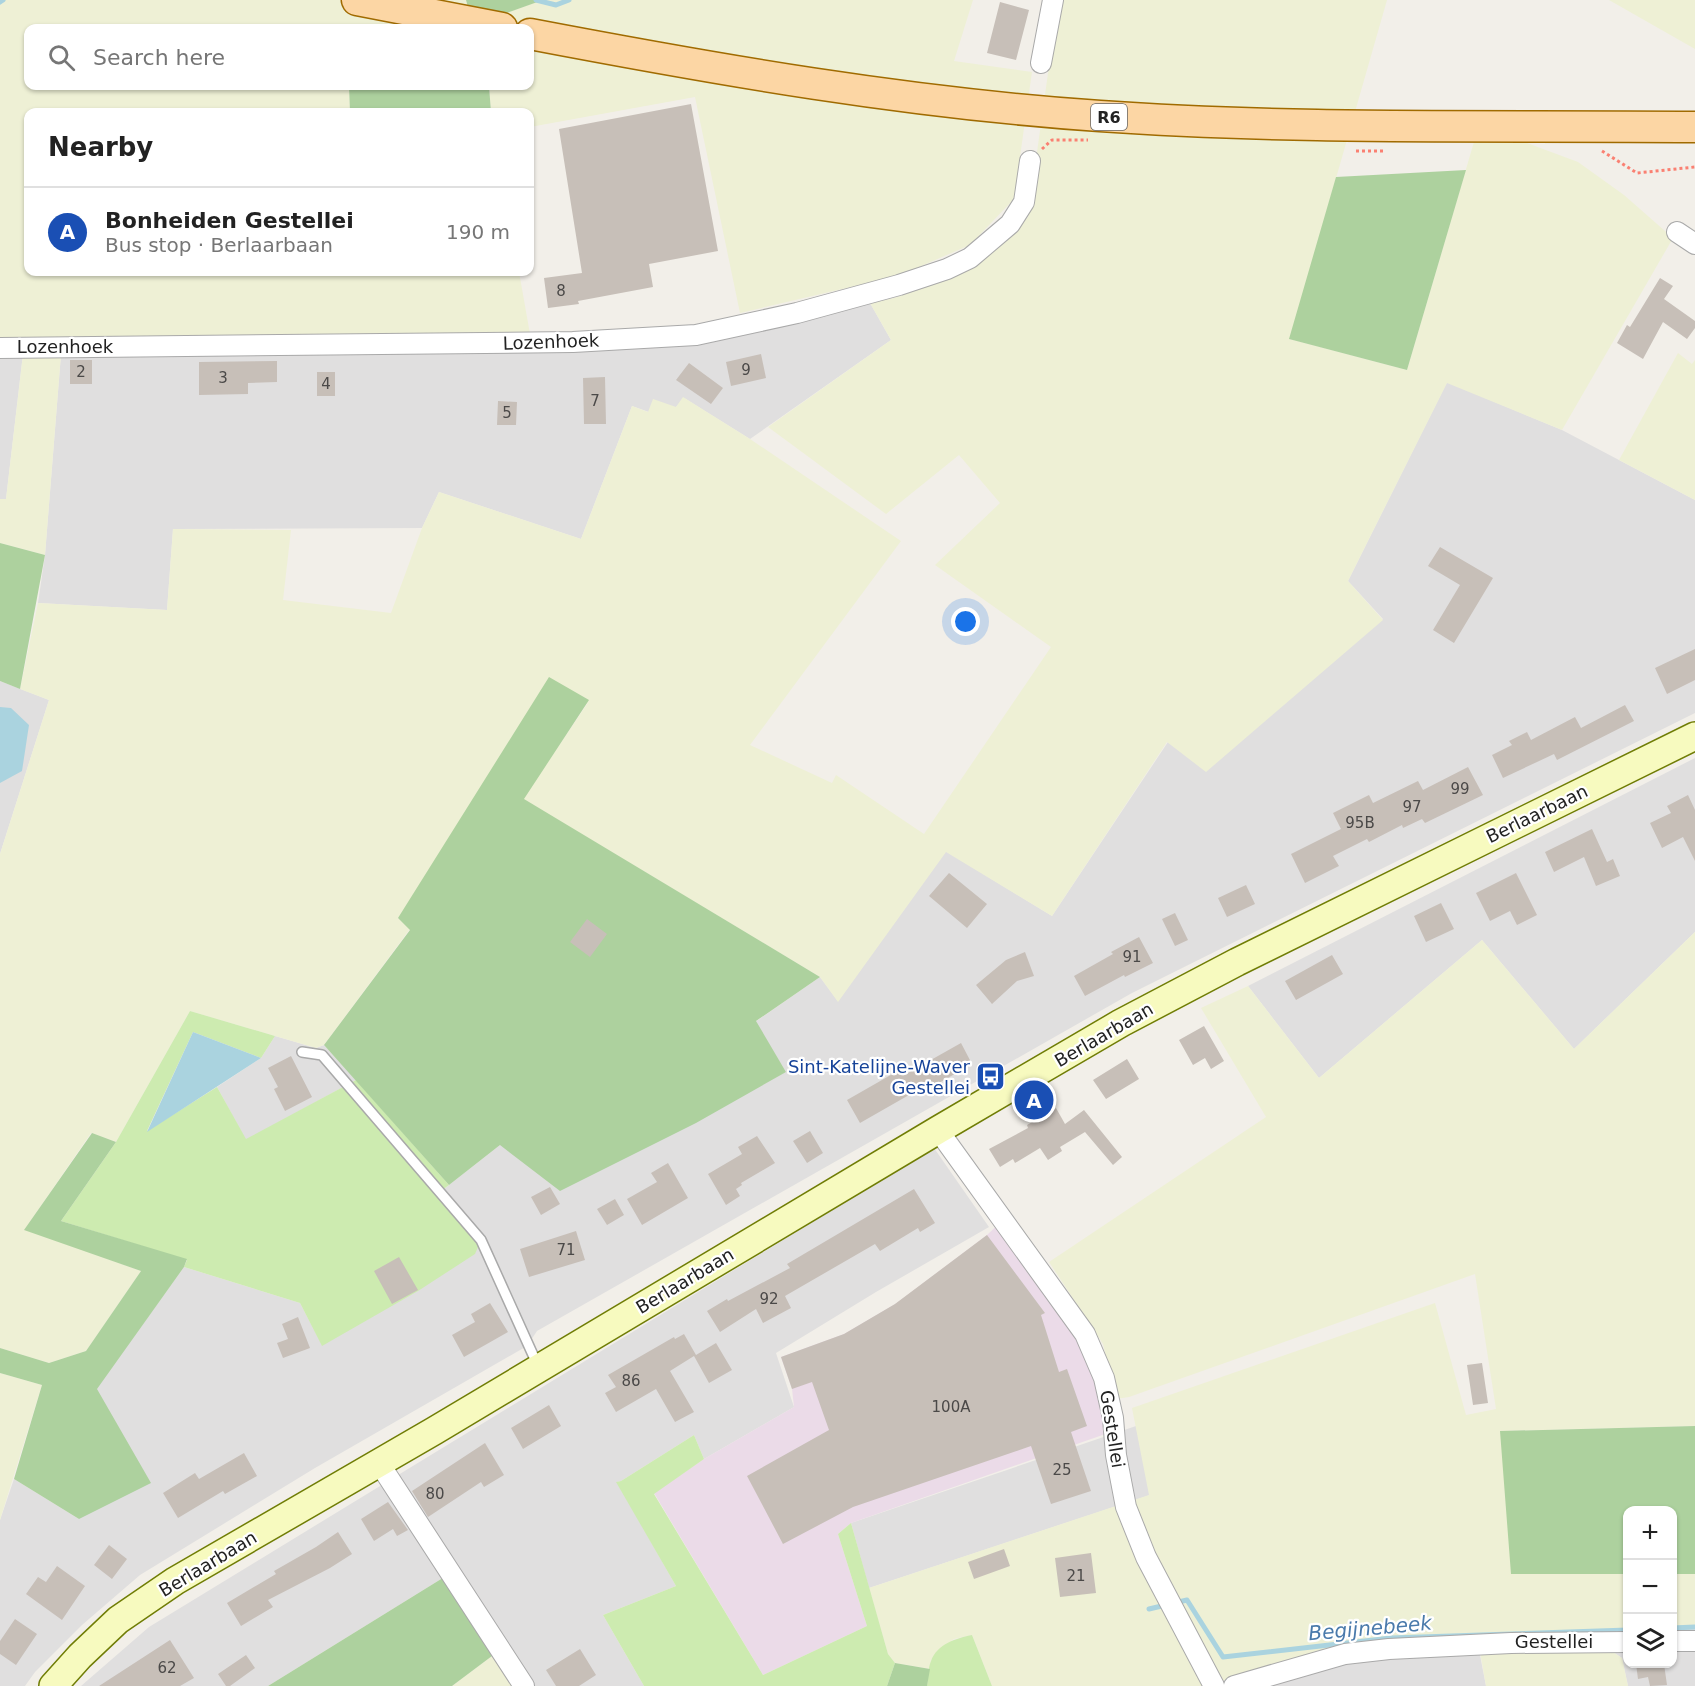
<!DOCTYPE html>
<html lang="en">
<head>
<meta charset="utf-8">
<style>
  :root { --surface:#fff; --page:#f2f2f2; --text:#222; --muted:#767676; --line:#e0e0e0; --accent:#d40000 }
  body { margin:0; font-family:"DejaVu Sans",sans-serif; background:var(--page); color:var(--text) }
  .controls { position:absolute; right:18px; bottom:18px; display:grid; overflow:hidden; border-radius:12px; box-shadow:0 2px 4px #0004 }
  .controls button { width:54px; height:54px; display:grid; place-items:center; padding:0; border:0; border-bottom:2px solid var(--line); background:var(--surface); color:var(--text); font:30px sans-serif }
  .you { position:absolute; left:966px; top:622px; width:21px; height:21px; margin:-15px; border:4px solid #fff; border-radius:50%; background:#1a73e8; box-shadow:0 0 0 9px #1a73e833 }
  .badge { display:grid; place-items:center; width:39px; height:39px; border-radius:50%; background:var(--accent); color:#fff; font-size:20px; font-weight:700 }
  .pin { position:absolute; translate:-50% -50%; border:3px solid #fff; box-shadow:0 2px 6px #0006 }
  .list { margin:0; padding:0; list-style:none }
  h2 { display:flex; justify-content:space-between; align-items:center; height:78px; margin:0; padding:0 24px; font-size:26px }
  h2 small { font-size:20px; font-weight:400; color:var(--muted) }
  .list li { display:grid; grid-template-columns:39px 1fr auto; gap:18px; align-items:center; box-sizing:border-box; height:90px; padding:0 24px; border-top:2px solid var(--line) }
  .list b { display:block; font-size:22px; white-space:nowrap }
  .list p { margin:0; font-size:20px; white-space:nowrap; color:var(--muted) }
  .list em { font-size:20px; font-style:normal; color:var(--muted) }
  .icon { flex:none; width:33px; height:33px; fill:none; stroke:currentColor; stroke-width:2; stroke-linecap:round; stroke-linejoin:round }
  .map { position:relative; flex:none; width:1695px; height:1686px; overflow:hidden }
  .search { position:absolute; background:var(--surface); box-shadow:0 2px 4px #0004; left:24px; top:24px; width:510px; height:66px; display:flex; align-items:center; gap:15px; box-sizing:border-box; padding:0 21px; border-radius:12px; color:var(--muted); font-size:22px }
  .panel { position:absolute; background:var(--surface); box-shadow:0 2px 4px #0004; left:24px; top:108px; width:510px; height:168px; border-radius:12px }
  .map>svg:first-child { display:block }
</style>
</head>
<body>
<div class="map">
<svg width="1695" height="1686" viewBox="0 0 1695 1686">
  <rect width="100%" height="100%" fill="#f2efe9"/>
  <path fill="#e0dfdf" d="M870,303L891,340L750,439L684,398L676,407L649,412L632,406L581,539L439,492L422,528L173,529L167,610L38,603L45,555L61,354L662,347Z
    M23,354L6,499H0V355Z
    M1447,382L1562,430L1695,500V713L1132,993L537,1331L527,1346L315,1468L140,1575L82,1625L35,1672L25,1686H0V1520L14,1479L79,1519L96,1389L184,1267L300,1303L322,1345L440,1192L500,1145L786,1072L755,1022L820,977L838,1001L946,851L1052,916L1168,742L1383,619L1348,581Z
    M0,681L49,700L0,854Z
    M1695,758V932L1574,1049L1482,940L1319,1078L1248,986Z
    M275,1036L316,1048L324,1045L356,1080L246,1140L217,1087L261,1058Z
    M934,1148L989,1227L876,1292L776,1353L794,1407L704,1459L694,1435L621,1481L617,1482L676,1586L603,1615L644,1686H517L446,1576L268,1686H81L149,1627Z
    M1136,1426L1150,1495L869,1588L851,1523Z
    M1695,1627V1686H1628L1622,1658L1607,1648L1610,1630H1627L1628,1664H1672L1673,1628Z
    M1476,1635L1486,1686H1209L1222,1681L1343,1647L1391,1638Z"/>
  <path fill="#ebdbe8" d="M1003,1220L1085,1334L1114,1431L851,1523L838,1534L867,1626L763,1675L654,1493L704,1459L794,1407L792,1389L781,1357L844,1334L897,1303L987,1235Z"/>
  <path fill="#eef0d5" d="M5,0H466L473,25L542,0H973L954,61L1032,72L1014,199L970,245L898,276L740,313L695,97L530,127V112H491L489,86H530V28H28V86H349L350,112H28V272H519L530,334L0,340V4Z
    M1061,0H1387L1290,339L1407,370L1476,135L1527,143L1578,162L1624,195L1673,238L1562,430L1447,383L1348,581L1383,620L1206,772L1167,742L1052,916L946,852L838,1002L820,977L523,799L589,701L398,918L410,929L324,1045L316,1048L190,1011L116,1142L91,1133L25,1229L141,1271L86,1351L49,1363L0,1348V854L49,700L20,689L38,603L167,610L173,529L291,530L283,600L391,613L422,528L439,492L581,539L632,406L648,412L653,399L676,407L683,397L750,439L901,541L750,745L832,783L836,775L924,834L1051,647L935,565L1000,503L959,455L886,514L768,427L891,340L870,303L894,298L952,278L1000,247L1028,217L1048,73Z
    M1609,0H1695V49Z
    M1678,353L1692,364L1695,360V500L1619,460Z
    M23,354H61L45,555L0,543V499H6Z
    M1695,932V1426L1501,1431L1512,1573L1627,1574V1630L1390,1638L1343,1647L1222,1681L1181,1601L1155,1608H1163L1205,1686H992L972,1635L954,1639L941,1649L931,1660L930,1669L895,1663L888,1654L869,1588L1149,1495L1132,1408L1435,1303L1466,1415L1496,1409L1475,1274L1129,1397L1116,1399L1103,1344L1049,1262L1266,1117L1201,1008L1248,986L1319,1078L1482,940L1574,1049Z
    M0,1373L42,1385L0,1520Z
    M1672,1574H1695V1627L1673,1628Z
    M1607,1648L1622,1658L1628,1686H1486L1480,1652Z
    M496,1653L517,1686H452Z"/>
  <path fill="#cdebb0" d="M190,1011L275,1036L261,1058L193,1032L147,1131L217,1087L246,1139L356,1080L449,1185L441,1191L481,1240L475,1254L418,1291L322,1346L300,1303L184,1267L187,1260L61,1221L116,1142Z
    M694,1435L704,1459L654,1494L763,1675L867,1626L838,1534L851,1523L888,1654L895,1663L887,1686H644L603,1615L676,1586L616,1482L621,1481Z
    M972,1635L992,1686H927C928,1678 928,1668 931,1661C937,1644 957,1638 972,1635Z"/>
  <path fill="#add19e" d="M466,0H543L473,25Z
    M349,86H489L491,112H350Z
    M1466,170L1407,370L1289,339L1336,177Z
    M0,543L45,555L20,689L0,681Z
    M549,677L589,700L524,799L820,977L756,1021L786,1072L696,1123L560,1191L500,1145L449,1185L324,1045L410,930L398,918Z
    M92,1133L116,1142L61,1221L187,1259L184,1267L97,1389L151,1483L79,1519L14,1479L42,1385L0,1373V1348L49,1363L86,1351L141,1271L24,1230Z
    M1695,1426V1574H1673L1672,1510H1628L1627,1574H1511L1500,1431Z
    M446,1576L496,1653L452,1686H268Z
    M895,1663L930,1669L927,1686H887Z"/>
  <path fill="#aad3df" d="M0,707L11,708L29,725L22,771L0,783Z
    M193,1032L261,1058L147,1132Z"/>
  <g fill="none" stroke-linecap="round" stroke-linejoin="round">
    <path stroke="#aad3df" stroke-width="5" d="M536,0L556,5L569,0
      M0,2L3,0
      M1149,1609L1187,1600L1223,1657L1391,1638L1628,1630
      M1672,1628L1695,1627"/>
  </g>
  <path fill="#c7bfb8" d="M1000,2L1029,10L1016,60L987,53Z
    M691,104L718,251L649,264L653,287L578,301L579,304L548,308L544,278L582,273L559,129Z
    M1660,278L1673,286L1664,299L1695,321V328L1687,339L1663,322L1643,359L1617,343L1627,325L1630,327Z
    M761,354L766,378L731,386L726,362Z
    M70,360H92V384H70Z
    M277,361V382L248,383V394L199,395V362Z
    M689,363L723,388L711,404L676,380Z
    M317,372H335V396H317Z
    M605,377L606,424H584L583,378Z
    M498,401L517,402L516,425H497Z
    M1440,547L1493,578L1454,643L1433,630L1460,585L1428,566Z
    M1695,649V680L1667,694L1655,668Z
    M1625,705L1634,721L1557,760L1554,754L1503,778L1492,755L1512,745L1509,741L1527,732L1531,740L1575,717L1581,728Z
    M1468,767L1483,795L1425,823L1422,819L1403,828L1402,825L1369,842L1367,839L1333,856L1339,866L1305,883L1291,854L1341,829L1333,813L1369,795L1373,803L1418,781L1423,790Z
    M1688,795L1695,810V861L1683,837L1662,848L1650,823L1671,813L1667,806Z
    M1592,829L1607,862L1613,859L1620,876L1596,886L1584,857L1554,872L1545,852Z
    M949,873L987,904L967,928L929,896Z
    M1516,873L1537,915L1517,925L1510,911L1490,921L1476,893Z
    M1246,885L1255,904L1227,917L1218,898Z
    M1441,903L1454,929L1426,942L1414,916Z
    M1175,913L1188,940L1175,946L1162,919Z
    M587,919L607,934L590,957L570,942Z
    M1139,937L1153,963L1125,977L1124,975L1085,996L1074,976L1113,954L1111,952Z
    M1025,952L1034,976L1017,981L992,1004L976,985L1006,960Z
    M1332,955L1343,974L1296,1000L1285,981Z
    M1204,1026L1224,1061L1211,1069L1205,1058L1193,1065L1179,1040Z
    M961,1043L972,1064L918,1095L916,1091L860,1123L847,1100L903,1068L906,1074Z
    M291,1056L312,1097L285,1111L274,1089L278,1087L268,1068Z
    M1127,1059L1139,1079L1106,1099L1093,1080Z
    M1056,1108L1065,1124L1084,1110L1122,1157L1113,1165L1085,1132L1060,1147L1062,1151L1048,1160L1040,1148L1015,1163L1013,1159L1000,1167L989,1149L1028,1128L1027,1125Z
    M810,1131L823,1153L807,1163L793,1141Z
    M757,1136L775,1163L741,1183L742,1185L736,1189L740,1196L726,1205L708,1174L742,1154L738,1147Z
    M668,1163L688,1198L642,1225L627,1199L657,1182L651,1173Z
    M550,1187L560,1204L541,1215L531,1197Z
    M914,1189L935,1223L920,1232L918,1228L880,1251L875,1244L785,1296L791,1308L763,1323L756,1309L720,1332L707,1311L727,1299L728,1301L790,1268L787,1264Z
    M615,1199L624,1215L607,1225L597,1209Z
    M576,1231L585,1260L529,1277L520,1249Z
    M987,1235L1045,1313L1041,1315L1059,1372L1067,1369L1087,1426L1071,1432L1091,1491L1051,1504L1031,1446L853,1507L783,1544L747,1476L829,1430L812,1382L792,1389L781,1357L844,1334L895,1304Z
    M399,1257L418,1290L392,1304L374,1271Z
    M490,1303L508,1332L464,1357L452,1335L475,1322L471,1314Z
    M298,1317L310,1348L283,1358L277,1343L288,1339L282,1324Z
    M684,1334L696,1355L716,1343L732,1370L709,1383L694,1356L670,1371L694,1412L675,1422L656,1389L616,1412L605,1393L616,1387L608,1375L674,1337L675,1339Z
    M1482,1363L1488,1403L1473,1405L1467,1365Z
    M549,1405L561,1426L523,1449L511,1428Z
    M485,1443L504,1475L484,1487L481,1482L428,1517L412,1491Z
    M244,1453L257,1476L225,1494L223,1491L178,1518L163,1493L195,1473L199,1479Z
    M388,1502L408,1530L397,1536L393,1529L374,1541L361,1519Z
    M338,1532L352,1554L330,1568L268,1600L273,1607L241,1626L227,1603L276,1574L274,1571L316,1547Z
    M109,1545L127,1559L112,1579L94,1565Z
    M1004,1549L1010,1566L974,1579L968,1562Z
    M1091,1553L1096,1593L1060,1597L1055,1558Z
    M57,1566L85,1586L62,1620L26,1594L38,1577L46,1582Z
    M15,1619L37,1634L16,1665L0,1654V1641Z
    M170,1640L194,1678L180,1686H99Z
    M580,1649L596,1675L579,1686H556L546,1670Z
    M246,1655L255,1668L230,1686H226L218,1674Z
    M1636,1664H1664L1667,1685L1650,1686L1648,1677L1638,1679Z"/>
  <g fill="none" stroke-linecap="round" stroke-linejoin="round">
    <defs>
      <path id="lane" d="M302,1052L322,1055L481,1240L538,1366"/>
      <path id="street" d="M1041,63L1053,0
        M1677,232L1695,244
        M0,348L573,342L696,335L797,313L899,285L947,269L970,258L1010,224L1024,202L1030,161
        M938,1130L1085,1334L1104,1378L1113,1418L1116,1455L1126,1507L1146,1557L1214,1686
        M379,1463L524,1686
        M1672,1641H1695
        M1234,1686L1345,1654L1389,1649L1511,1643L1628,1642"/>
      <path id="secondary" d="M53,1686L80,1656L118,1620L175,1581L434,1431L938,1130L1121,1023L1237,962L1695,736"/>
      <path id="primary" d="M357,0L502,28
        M530,34C719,70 908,103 1100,116C1298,130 1497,125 1695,127"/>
    </defs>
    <use href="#lane" stroke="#a9a9a9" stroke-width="12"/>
    <use href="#street" stroke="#a9a9a9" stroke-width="22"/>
    <use href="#secondary" stroke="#707d05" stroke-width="30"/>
    <use href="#primary" stroke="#a06b00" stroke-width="33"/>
    <path stroke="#fa8072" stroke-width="3" stroke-dasharray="3 3" stroke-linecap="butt" d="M1042,149L1052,140H1088
      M1356,151H1385
      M1602,151L1637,173L1695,167"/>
    <use href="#lane" stroke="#fff" stroke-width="9"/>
    <use href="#street" stroke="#fff" stroke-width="20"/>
    <use href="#secondary" stroke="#f7fabf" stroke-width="27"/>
    <use href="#primary" stroke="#fcd6a4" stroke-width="30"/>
  </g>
  <defs>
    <symbol id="bus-square" viewBox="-11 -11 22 22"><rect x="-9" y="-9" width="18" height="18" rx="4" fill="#1a4fb4" stroke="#fff"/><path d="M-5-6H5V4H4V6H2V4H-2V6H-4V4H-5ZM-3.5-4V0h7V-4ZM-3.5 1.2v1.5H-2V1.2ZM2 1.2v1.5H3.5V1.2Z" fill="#fff"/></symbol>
  </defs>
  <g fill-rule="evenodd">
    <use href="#bus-square" x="974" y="1060" width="33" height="33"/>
  </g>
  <g text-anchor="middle" stroke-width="4.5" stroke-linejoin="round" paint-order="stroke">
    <g font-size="15" fill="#4b4948">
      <text x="561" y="296">8</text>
      <text x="746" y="375">9</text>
      <text x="81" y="377">2</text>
      <text x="223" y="383">3</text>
      <text x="326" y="389">4</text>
      <text x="595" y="406">7</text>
      <text x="507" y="418">5</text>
      <text x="1460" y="794">99</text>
      <text x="1412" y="812">97</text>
      <text x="1360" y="828">95B</text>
      <text x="1132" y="962">91</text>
      <text x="566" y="1255">71</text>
      <text x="769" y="1304">92</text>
      <text x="631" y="1386">86</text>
      <text x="951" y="1412">100A</text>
      <text x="1062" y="1475">25</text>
      <text x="435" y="1499">80</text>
      <text x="1076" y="1581">21</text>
      <text x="167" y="1673">62</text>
    </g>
    <rect fill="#fff" stroke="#646464" stroke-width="1.5" x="1091" y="104" width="36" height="26" rx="4.5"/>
    <g font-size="16" font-weight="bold" fill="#222">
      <text x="1109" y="123">R6</text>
    </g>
    <g font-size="18" fill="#222" stroke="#fff">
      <text transform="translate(551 342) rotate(-2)" y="6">Lozenhoek</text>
      <text x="65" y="353">Lozenhoek</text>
      <text transform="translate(1537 814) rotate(-26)" y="6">Berlaarbaan</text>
      <text transform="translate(1104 1035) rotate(-30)" y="6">Berlaarbaan</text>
      <text transform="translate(685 1281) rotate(-31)" y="6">Berlaarbaan</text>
      <text transform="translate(1112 1429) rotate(81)" y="6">Gestellei</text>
      <text transform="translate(208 1564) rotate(-31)" y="6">Berlaarbaan</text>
      <text x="1554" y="1648">Gestellei</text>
    </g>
    <g font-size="18" fill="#164399" stroke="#fff" text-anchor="end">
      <text x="970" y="1073">Sint-Katelijne-Waver<tspan x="970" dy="21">Gestellei</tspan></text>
    </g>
    <g font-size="20" font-style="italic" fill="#4a7aab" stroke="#fff">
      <text transform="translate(1370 1628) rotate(-5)" y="7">Begijnebeek</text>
    </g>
  </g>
</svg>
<div class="controls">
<button>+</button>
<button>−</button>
<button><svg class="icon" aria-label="layers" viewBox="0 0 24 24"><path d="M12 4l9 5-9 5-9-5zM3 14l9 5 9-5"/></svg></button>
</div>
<div class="you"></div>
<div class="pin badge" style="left:1034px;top:1100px;background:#1a4fb4">A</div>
<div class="search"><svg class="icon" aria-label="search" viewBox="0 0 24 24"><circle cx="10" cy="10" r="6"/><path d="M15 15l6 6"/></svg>Search here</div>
<section class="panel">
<h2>Nearby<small></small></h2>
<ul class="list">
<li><span class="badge" style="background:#1a4fb4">A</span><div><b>Bonheiden Gestellei</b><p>Bus stop · Berlaarbaan</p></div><em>190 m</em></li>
</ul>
</section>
</div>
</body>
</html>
